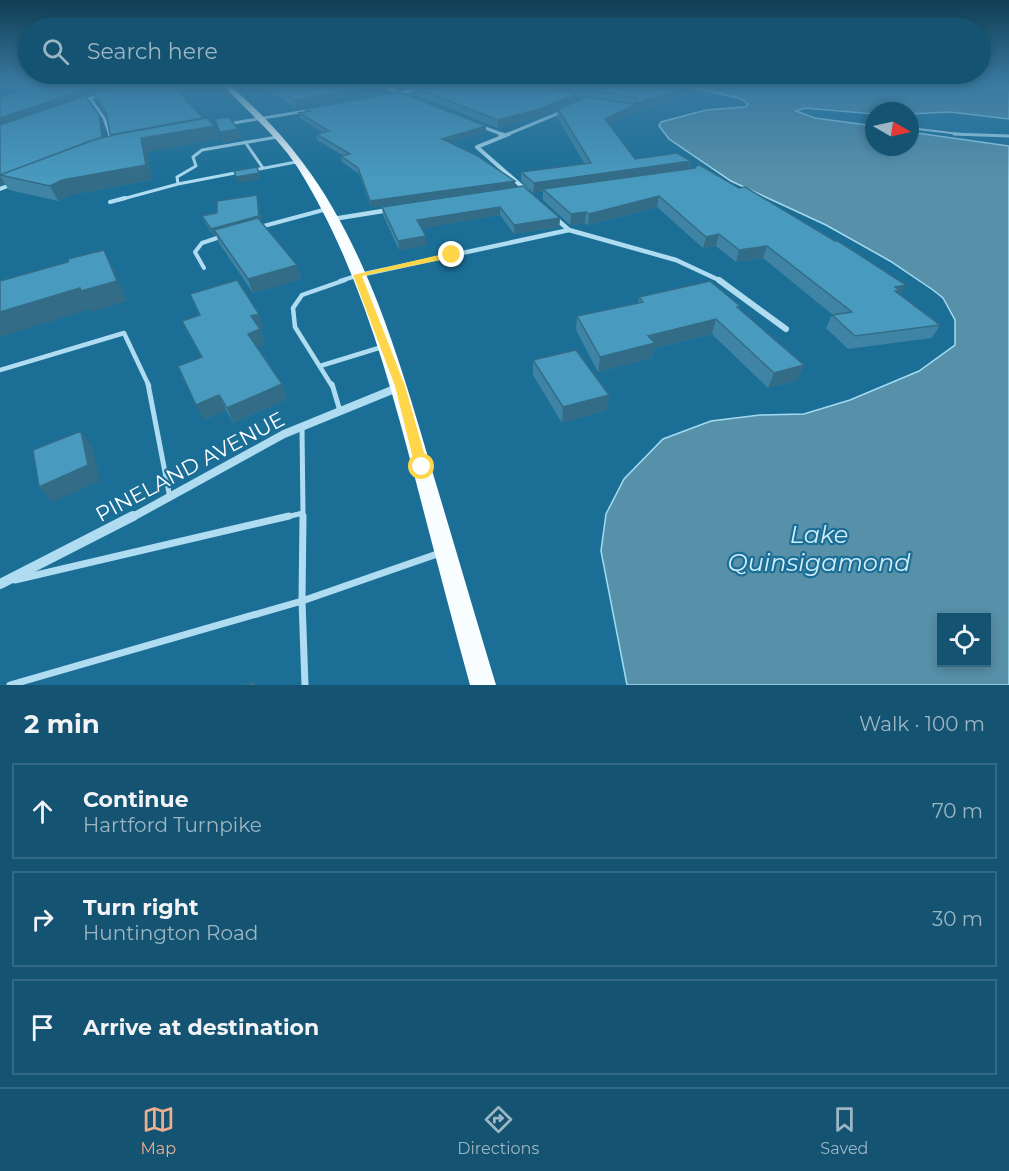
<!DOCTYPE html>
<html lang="en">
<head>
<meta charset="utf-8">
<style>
  :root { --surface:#145371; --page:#215d79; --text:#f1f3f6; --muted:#9db6c3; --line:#336984; --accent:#eead8d }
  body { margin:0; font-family:Montserrat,sans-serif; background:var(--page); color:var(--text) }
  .controls { position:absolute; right:18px; bottom:18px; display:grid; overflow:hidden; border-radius:0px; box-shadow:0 3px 9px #0003 }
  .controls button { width:54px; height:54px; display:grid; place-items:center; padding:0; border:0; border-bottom:2px solid var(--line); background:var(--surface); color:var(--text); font:30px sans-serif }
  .compass { position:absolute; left:865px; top:102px; width:54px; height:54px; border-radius:50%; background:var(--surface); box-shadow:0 3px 9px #0003; rotate:99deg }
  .stop { position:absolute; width:18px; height:18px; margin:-14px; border:4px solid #ffd54a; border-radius:50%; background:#fff }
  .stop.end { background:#ffd54a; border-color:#fff; box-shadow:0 2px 6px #0008 }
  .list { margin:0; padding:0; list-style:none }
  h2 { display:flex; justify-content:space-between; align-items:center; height:78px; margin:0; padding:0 24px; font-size:26px }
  h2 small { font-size:20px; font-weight:400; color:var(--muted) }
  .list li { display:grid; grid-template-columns:39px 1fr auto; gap:18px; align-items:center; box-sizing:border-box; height:96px; margin:0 12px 12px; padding:0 12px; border:2px solid var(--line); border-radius:0px }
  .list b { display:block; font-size:22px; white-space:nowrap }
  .list p { margin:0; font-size:20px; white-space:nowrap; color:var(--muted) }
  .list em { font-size:20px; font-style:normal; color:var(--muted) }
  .icon { flex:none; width:33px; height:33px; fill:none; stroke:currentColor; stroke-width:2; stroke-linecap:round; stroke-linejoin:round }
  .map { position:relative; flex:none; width:1009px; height:685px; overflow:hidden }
  .search { position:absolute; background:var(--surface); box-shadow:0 3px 9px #0003; left:18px; right:18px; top:18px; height:66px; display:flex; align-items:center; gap:15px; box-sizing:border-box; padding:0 21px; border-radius:33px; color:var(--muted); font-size:22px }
  .sheet { height:402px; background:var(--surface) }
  nav { display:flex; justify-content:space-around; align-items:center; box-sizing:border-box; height:84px; border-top:2px solid var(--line); background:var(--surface); font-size:16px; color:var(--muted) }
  nav a { display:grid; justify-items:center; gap:3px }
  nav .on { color:var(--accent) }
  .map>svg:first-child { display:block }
</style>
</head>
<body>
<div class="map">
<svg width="1009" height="685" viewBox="0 0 1009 685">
  <rect width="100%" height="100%" fill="#1b6f97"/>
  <path fill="#5790a9" stroke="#a3dbf2" stroke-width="1.5" fill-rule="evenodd" d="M674,84H1009V119L950,112L910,114V111H874V114L805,108L796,111L815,118L874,126V147H910V132L1009,146V685H627L601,551L606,514L624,479L663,439L711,421L760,415L804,414L850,400L919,371L955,345V320L943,298L933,290L890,261L826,225L731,181L669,139L659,126L661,122L706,110L745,107L748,104L739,98ZM942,618H986V662H942Z"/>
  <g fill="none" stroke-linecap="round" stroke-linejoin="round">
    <path stroke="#afdcf0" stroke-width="2" d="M910,128L968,135"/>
    <path stroke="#afdcf0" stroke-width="3" d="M954,134L1009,136
      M245,142L263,168
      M254,170L296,162
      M240,172L178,184L177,177L196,166L193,157L202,150L277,137
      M119,200L178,184"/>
    <path stroke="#afdcf0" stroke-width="4" d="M110,202L125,198
      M260,227L327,209
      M204,268L195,252L202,243L220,237
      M340,281L356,276"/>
    <path stroke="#afdcf0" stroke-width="4.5" d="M320,366L382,347
      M0,370L124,333L149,386
      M332,386L295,327L293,308L302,295L345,280"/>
    <path stroke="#afdcf0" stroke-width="5" d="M148,384L170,498
      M332,384L340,411
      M282,518L303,513L302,428
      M303,518V513"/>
    <path stroke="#afdcf0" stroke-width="7" d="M303,516L302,601L440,553
      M15,580L289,516
      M10,685L302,601L305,685"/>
    <path stroke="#afdcf0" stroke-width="3" d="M378,84L398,92
      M393,94L421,89
      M90,98L104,118L110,135
      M227,124L312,110
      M480,126L504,135
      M506,135L564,111"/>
    <path stroke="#afdcf0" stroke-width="4" d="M110,134V140
      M500,134L504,135
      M509,134L477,147L527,191
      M0,189L13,184"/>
    <path stroke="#afdcf0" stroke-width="4.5" d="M554,217L569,230
      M333,219L389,210
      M360,275L569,230L676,260L721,281"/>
    <path stroke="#afdcf0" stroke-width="6" d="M719,280L786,329"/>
    <path stroke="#afdcf0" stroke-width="8" d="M131,518L284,434L397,388"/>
    <path stroke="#afdcf0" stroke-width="10" d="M0,584L133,516"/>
    <path fill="#afdcf0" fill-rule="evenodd" d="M125,84H130L77,105L73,104Z"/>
    <path fill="#f8fdff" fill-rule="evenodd" d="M222,84H228C256,108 281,133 303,163C368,249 401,365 431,467C453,540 474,612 496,685H470C451,616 433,547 415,478C387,371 357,263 298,168C277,136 248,112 222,84Z"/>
  </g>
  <path fill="#3f84a4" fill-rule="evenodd" d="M15,84H171L203,119L215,126L219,139L147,152L152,180L70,195L58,201L9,190L5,184L0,186V97L27,89ZM93,93L95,99L106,115L111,136L104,138L102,122L99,115L85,96Z
    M258,84H386L387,91L296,108Z
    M385,84H431L400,89Z
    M541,84H671L688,95L643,108L610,124L635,159L691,161L690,169L900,295L940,325L932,338L848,349L826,328L832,315H833L763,258L736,262L716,246L703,248L657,207L588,225L585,223L570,225L543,200V191L533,193L521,181V172L585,164L557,117L558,109L587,97Z
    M413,87L575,102L539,117L498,128L413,94Z
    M305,109L486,132L449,142L515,181V187L371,207L359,174L342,162L341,156H344L317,140L316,134L323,133L300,118L299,113L306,112Z
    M523,186L560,218L559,227L514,234L500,215L422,228L427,245L399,250L383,215L382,207Z
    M259,201L261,222L297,265L301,279L253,293L219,243L216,235L214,236L205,223L202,216Z
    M190,294L264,328L260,329L265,344L256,347L287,399L233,423L226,410L204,420L201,357L189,335L182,321L199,315Z
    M639,297L740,306L739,310L804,365L797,380L768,388L712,334L654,348L652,358L598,372L576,330L577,316L638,303Z
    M533,360L609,395L606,410L562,423L533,375Z"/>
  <path fill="#336c86" d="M101,84H120L0,126V118Z
    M386,84L387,91L296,108L294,100Z
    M400,84H431L400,89Z
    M689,87L688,95L643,108L604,127L605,119L645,100Z
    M576,94L575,102L539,117L498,128V120Z
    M99,115L102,122L105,144L17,179Z
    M203,118L205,124L113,142L110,135Z
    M215,126L219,139L147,152L152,180L70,195L58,201L50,186L141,138Z
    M486,126V132L442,145V139Z
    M238,129L242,139L223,143L220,132Z
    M691,161L689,170L543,189V191L533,193L534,183Z
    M259,173L261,179L238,183L236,177Z
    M0,176L5,184L0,186Z
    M515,181V187L371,207L370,201Z
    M257,195L259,201L261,223L214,230L216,235L214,236L211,229Z
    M659,196L657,207L588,225L589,214Z
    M500,207V215L418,229L417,220Z
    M586,212L585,223L570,225L571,214Z
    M560,218L559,227L514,234V225Z
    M719,234L716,246L703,248L706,237Z
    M426,236L427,245L399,250L398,241Z
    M767,246L763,258L736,262L739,250Z
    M104,250L114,269L127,301L93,312L91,309L0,337V312Z
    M297,265L301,279L253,293L248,279Z
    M906,285L899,297L895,298V287Z
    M259,314L264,328L256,330L251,316Z
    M716,319L712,334L654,348L652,358L598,372L600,357L648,336Z
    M260,329L265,344L253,348L248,334Z
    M804,365L797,380L768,388L774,373Z
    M282,384L287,399L233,423L227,408Z
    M219,395L226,410L204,420L196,405Z
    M609,395L606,410L562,423L563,407Z
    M81,431L92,447L100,481L52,502L39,487Z"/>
  <path fill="#499abf" stroke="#336c86" stroke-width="1.5" d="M25,84H101L0,118V97L33,87Z
    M118,84H171L203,118L110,135L106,112L93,93Z
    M266,84H386L294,100Z
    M432,84H540L576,94L539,109L498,120L413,87Z
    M565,84H671L689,87L645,100L605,119L635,159L677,153L691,161L534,183L521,172L591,163L558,109L587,97L634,104L637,102V98L587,90Z
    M399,92L486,126L442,139L476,155L515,181L370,201L358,168L341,156L350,154L316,134L329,131L299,113L310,111L305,109Z
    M85,96L99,115L102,137L0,175V125Z
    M229,117L238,129L220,132L215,119Z
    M207,118L215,126L141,138L146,165L62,180L50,186L0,175L90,141L118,134Z
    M698,164L739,188L745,187L835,241H838L906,285L895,287L899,290L895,291L940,325L855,336L832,315L852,312L767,246L739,250L719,234L706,237L659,196L589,214L586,212L571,214L543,189L695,168Z
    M257,167L259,173L236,177L234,171Z
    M523,186L560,218L514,225L500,207L417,220L426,236L398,241L382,207Z
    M257,195L259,216L211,229L202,216L217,213V201Z
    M258,218L297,265L248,279L214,230Z
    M104,250L117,281L81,291L80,288L0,312V281L68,262V259Z
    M237,280L259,314L251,316L260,329L248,334L282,384L227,408L219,395L196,405L178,366L202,357L182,321L200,315L190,294Z
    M710,281L740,306L737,307L804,365L774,373L716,319L648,336L655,343L600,357L577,316L643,302L639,297Z
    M576,350L609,395L563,407L533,360Z
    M81,431L88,465L39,487L33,450Z
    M254,682V685H244Z"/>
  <linearGradient id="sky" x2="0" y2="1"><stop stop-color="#0f3d53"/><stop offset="0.47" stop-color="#397aa1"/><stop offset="1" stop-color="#397aa1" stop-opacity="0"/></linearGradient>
  <rect width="1009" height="179" fill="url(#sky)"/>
  <path fill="#ffd54a" d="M452,252L456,255L455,257L362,276L405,386L428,467L422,472L415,467L395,386L353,275Z"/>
  <g text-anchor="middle" stroke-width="4.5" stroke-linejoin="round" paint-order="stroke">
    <g font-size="21" fill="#fff" stroke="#1b6f97">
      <text transform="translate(190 467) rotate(-28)" y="7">PINELAND AVENUE</text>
    </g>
    <g font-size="24" font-style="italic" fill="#d0edf9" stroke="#1b6f97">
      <text x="819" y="543">Lake<tspan x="819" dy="28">Quinsigamond</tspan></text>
    </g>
  </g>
</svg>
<div class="controls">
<button><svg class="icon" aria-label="locate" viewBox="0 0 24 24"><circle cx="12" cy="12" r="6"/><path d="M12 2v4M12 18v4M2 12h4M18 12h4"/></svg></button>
</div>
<svg class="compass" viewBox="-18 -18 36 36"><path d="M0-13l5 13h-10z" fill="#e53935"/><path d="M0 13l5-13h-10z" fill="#9db6c3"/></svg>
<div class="stop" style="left:422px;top:467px"></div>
<div class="stop end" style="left:452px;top:255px"></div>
<div class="search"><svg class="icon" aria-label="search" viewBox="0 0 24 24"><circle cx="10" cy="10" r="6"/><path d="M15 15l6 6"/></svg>Search here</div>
</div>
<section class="sheet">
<h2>2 min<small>Walk · 100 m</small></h2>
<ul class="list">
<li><svg class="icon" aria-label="ahead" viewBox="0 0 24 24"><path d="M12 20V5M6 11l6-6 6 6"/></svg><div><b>Continue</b><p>Hartford Turnpike</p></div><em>70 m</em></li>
<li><svg class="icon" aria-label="right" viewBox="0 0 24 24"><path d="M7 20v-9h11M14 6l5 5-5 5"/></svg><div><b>Turn right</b><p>Huntington Road</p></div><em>30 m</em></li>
<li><svg class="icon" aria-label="arrive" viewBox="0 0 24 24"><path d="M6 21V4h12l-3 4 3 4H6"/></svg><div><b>Arrive at destination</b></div></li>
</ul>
</section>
<nav>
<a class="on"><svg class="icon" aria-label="map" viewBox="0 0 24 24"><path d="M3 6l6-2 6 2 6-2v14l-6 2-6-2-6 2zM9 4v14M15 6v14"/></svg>Map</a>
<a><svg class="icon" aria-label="directions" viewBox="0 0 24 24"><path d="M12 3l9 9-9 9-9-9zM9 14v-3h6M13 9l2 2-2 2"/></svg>Directions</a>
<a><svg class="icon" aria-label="saved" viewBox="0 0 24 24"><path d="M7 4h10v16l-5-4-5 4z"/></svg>Saved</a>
</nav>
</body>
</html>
